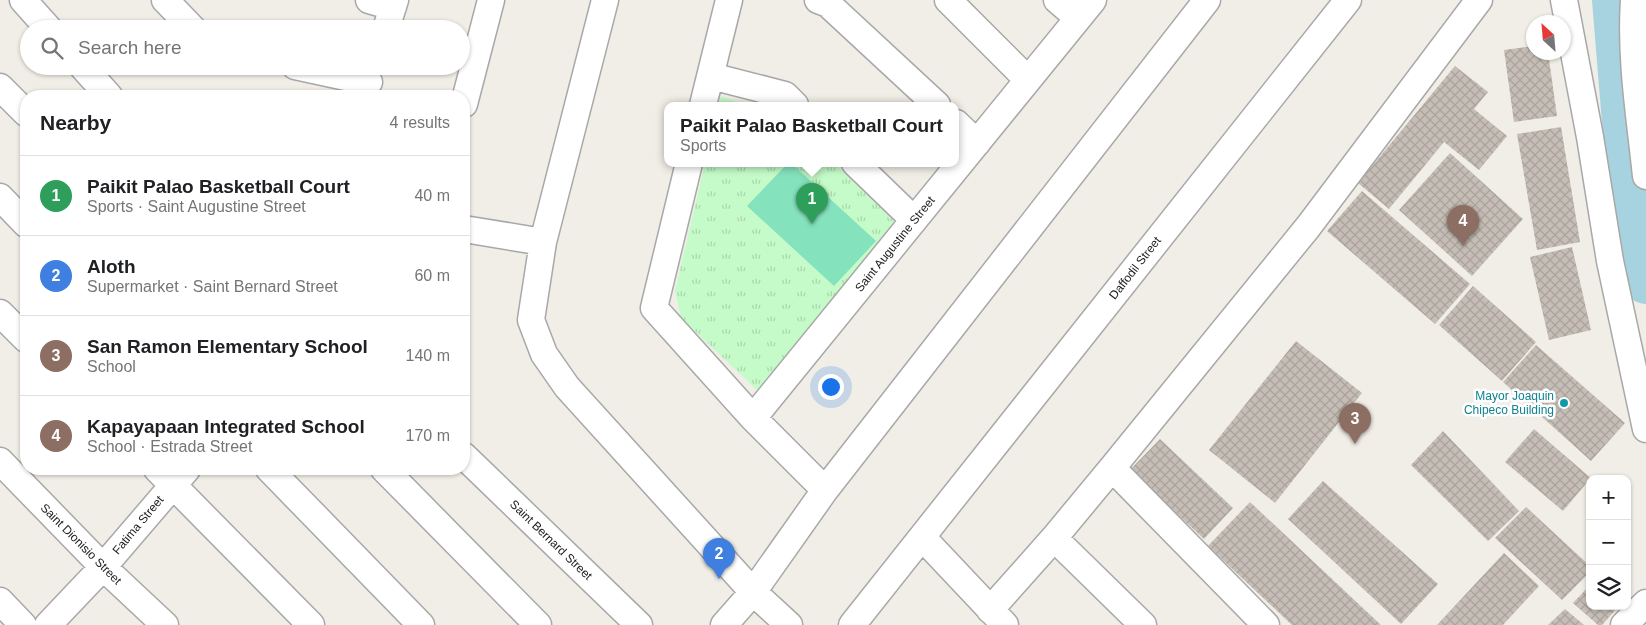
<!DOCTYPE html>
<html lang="en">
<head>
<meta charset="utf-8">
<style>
  :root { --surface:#fff; --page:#f6f6f6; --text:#202124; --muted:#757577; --line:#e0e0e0; --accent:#0b8043 }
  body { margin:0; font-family:Helvetica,sans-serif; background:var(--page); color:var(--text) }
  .controls { position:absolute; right:15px; bottom:15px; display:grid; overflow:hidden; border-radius:10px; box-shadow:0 1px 4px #0004 }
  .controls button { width:45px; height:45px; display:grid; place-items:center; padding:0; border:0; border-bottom:1px solid var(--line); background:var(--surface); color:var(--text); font:25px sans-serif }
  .compass { position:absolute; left:1526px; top:15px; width:45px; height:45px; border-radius:50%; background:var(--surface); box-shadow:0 1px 4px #0004; rotate:334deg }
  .you { position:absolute; left:830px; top:386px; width:18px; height:18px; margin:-12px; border:4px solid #fff; border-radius:50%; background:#1a73e8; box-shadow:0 0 0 8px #1a73e833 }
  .badge { display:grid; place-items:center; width:32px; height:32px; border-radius:50%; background:var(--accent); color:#fff; font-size:16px; font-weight:700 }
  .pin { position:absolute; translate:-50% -41px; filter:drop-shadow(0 1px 2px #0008) }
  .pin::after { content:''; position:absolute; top:26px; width:18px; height:15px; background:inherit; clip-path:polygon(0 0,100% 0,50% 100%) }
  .popup { position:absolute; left:664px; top:102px; width:295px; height:65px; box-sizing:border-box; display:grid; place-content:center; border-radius:10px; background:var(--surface); filter:drop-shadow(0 1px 4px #0005); font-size:16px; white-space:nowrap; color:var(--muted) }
  .popup b { font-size:19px; color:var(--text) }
  .popup::after { content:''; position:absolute; left:50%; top:100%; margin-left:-10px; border:10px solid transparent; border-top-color:var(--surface) }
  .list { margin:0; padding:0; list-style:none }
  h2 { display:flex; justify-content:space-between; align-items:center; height:65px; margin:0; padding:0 20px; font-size:21px }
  h2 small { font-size:16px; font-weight:400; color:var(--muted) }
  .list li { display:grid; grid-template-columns:32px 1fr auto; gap:15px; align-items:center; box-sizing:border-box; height:80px; padding:0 20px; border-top:1px solid var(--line) }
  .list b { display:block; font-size:19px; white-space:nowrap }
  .list p { margin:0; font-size:16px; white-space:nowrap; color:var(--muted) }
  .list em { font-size:16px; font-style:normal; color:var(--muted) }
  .icon { flex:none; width:28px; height:28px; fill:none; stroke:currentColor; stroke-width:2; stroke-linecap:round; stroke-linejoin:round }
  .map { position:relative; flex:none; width:1646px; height:625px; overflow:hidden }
  .search { position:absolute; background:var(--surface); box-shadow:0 1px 4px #0004; left:20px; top:20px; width:450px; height:55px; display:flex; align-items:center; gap:12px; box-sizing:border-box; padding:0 18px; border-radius:28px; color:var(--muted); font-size:19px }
  .panel { position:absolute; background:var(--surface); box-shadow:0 1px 4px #0004; left:20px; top:90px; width:450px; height:385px; border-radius:20px }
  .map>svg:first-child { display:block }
</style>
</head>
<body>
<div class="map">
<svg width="1646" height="625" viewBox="0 0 1646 625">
  <defs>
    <pattern id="park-tufts" width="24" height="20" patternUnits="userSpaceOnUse" patternTransform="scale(1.25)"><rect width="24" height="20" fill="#c5fbc9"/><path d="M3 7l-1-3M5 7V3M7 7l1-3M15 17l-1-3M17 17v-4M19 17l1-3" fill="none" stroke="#a9d7ac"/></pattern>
    <pattern id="building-cross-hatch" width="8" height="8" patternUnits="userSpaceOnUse" patternTransform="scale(1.25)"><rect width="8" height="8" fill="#c6beb6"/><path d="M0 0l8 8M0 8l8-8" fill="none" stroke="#aaa39c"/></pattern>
  </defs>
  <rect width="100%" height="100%" fill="#f1eee7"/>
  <path fill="url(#park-tufts)" d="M721,96L744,105H719Z
    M705,163H834L899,226L757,390L681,318L675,291Z"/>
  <path fill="#84e2bd" d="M788,163H791L876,241L834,286L747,206Z"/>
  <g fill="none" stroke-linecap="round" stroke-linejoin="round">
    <path stroke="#a7d3e0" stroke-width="46" d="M1615,0L1629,171L1646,281"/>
  </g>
  <path fill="url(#building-cross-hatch)" d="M1534,46V52H1548L1557,116L1514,122L1504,50Z
    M1455,66L1488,92L1474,109L1507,136L1479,170L1444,142L1389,209L1358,183Z
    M1561,127L1580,242L1537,250L1517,134Z
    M1450,153L1523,219L1472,276L1399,210Z
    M1362,191L1470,284L1435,324L1327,231Z
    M1572,247L1591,330L1549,340L1530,257Z
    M1473,286L1536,342L1502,381L1439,325Z
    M1296,341L1362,393L1275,503L1209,450Z
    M1536,345L1625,423L1591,461L1503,382Z
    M1534,429L1592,479H1590L1563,511L1505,462Z
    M1443,431L1519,511L1488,541L1411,465Z
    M1160,439L1233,508L1204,539L1130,470Z
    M1323,481L1438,584L1401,624L1288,519Z
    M1250,502L1381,625H1292L1208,546Z
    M1526,507L1590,566V572L1562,600L1495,538Z
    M1504,553L1539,586L1503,625H1437Z
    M1590,585V606H1619L1602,625H1598L1573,603Z
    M1565,609L1584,625H1548Z"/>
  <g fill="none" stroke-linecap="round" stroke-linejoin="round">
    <defs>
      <path id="minor" d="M23,0L49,29
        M165,0L193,29
        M369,0L393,7
        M605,0L543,242L531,320L544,354L567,387L753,592L789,625
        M818,0L828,4L937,105
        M948,0L1028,80
        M1057,0L1078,18
        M1564,0L1590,137L1610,261L1646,429
        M1634,0C1630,59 1640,118 1646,176
        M386,29L395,0
        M82,66L109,96
        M295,66L369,82
        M711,76L785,95L795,105
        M0,87L26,113
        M464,104L491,0
        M703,105L729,0
        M956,123L977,143
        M689,163L654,308L753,418L825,490
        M855,163L914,220
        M0,197L26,224
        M464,229L543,242
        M0,313L26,339
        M753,418L1093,0
        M464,456L639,625
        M0,461L103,567L165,625
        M1112,468L1266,625
        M157,469L311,625
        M269,469L421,625
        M384,469L538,625
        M922,537L1005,625
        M1054,538L1143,625
        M0,601L23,625
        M990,610L1054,538L1112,468L1308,227L1479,0
        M48,625L103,567L187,469
        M724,625L753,592L825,490L1207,0
        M852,625L1348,0
        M1624,625L1646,603"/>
    </defs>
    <use href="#minor" stroke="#a8a8a8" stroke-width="29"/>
    <use href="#minor" stroke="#fff" stroke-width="26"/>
  </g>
  <circle fill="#0f9aa8" stroke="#fff" stroke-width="2" cx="1564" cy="403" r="5"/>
  <g text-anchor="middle" stroke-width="5" stroke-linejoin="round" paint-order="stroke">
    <g font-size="12" fill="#212121" stroke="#fff">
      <text transform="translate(895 244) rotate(-51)" y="4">Saint Augustine Street</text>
      <text transform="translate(1135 268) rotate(-52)" y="4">Daffodil Street</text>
      <text transform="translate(138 525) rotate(-50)" y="4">Fatima Street</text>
      <text transform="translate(551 540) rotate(44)" y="4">Saint Bernard Street</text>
      <text transform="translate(81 544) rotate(45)" y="4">Saint Dionisio Street</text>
    </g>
    <g font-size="12" fill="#0d838f" stroke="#fff" text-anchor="end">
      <text x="1554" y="400">Mayor Joaquin<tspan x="1554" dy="14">Chipeco Building</tspan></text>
    </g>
  </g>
</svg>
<div class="controls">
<button>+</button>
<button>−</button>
<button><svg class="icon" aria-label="layers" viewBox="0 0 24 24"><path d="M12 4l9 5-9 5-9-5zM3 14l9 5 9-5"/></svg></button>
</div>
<svg class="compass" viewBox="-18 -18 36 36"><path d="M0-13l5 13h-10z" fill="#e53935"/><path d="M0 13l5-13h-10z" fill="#757577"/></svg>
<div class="you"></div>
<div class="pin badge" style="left:812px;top:224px;background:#2e9e5b">1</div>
<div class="popup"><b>Paikit Palao Basketball Court</b>Sports</div>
<div class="pin badge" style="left:719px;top:579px;background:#3f7fe0">2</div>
<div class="pin badge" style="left:1355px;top:444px;background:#8d6e63">3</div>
<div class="pin badge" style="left:1463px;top:246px;background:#8d6e63">4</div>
<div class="search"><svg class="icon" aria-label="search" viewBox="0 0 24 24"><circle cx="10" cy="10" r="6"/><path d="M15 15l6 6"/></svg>Search here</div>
<section class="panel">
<h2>Nearby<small>4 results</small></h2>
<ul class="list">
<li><span class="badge" style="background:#2e9e5b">1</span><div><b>Paikit Palao Basketball Court</b><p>Sports · Saint Augustine Street</p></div><em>40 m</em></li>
<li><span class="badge" style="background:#3f7fe0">2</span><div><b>Aloth</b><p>Supermarket · Saint Bernard Street</p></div><em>60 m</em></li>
<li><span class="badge" style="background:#8d6e63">3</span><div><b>San Ramon Elementary School</b><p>School</p></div><em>140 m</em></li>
<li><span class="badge" style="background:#8d6e63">4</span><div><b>Kapayapaan Integrated School</b><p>School · Estrada Street</p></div><em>170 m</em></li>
</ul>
</section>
</div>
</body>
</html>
